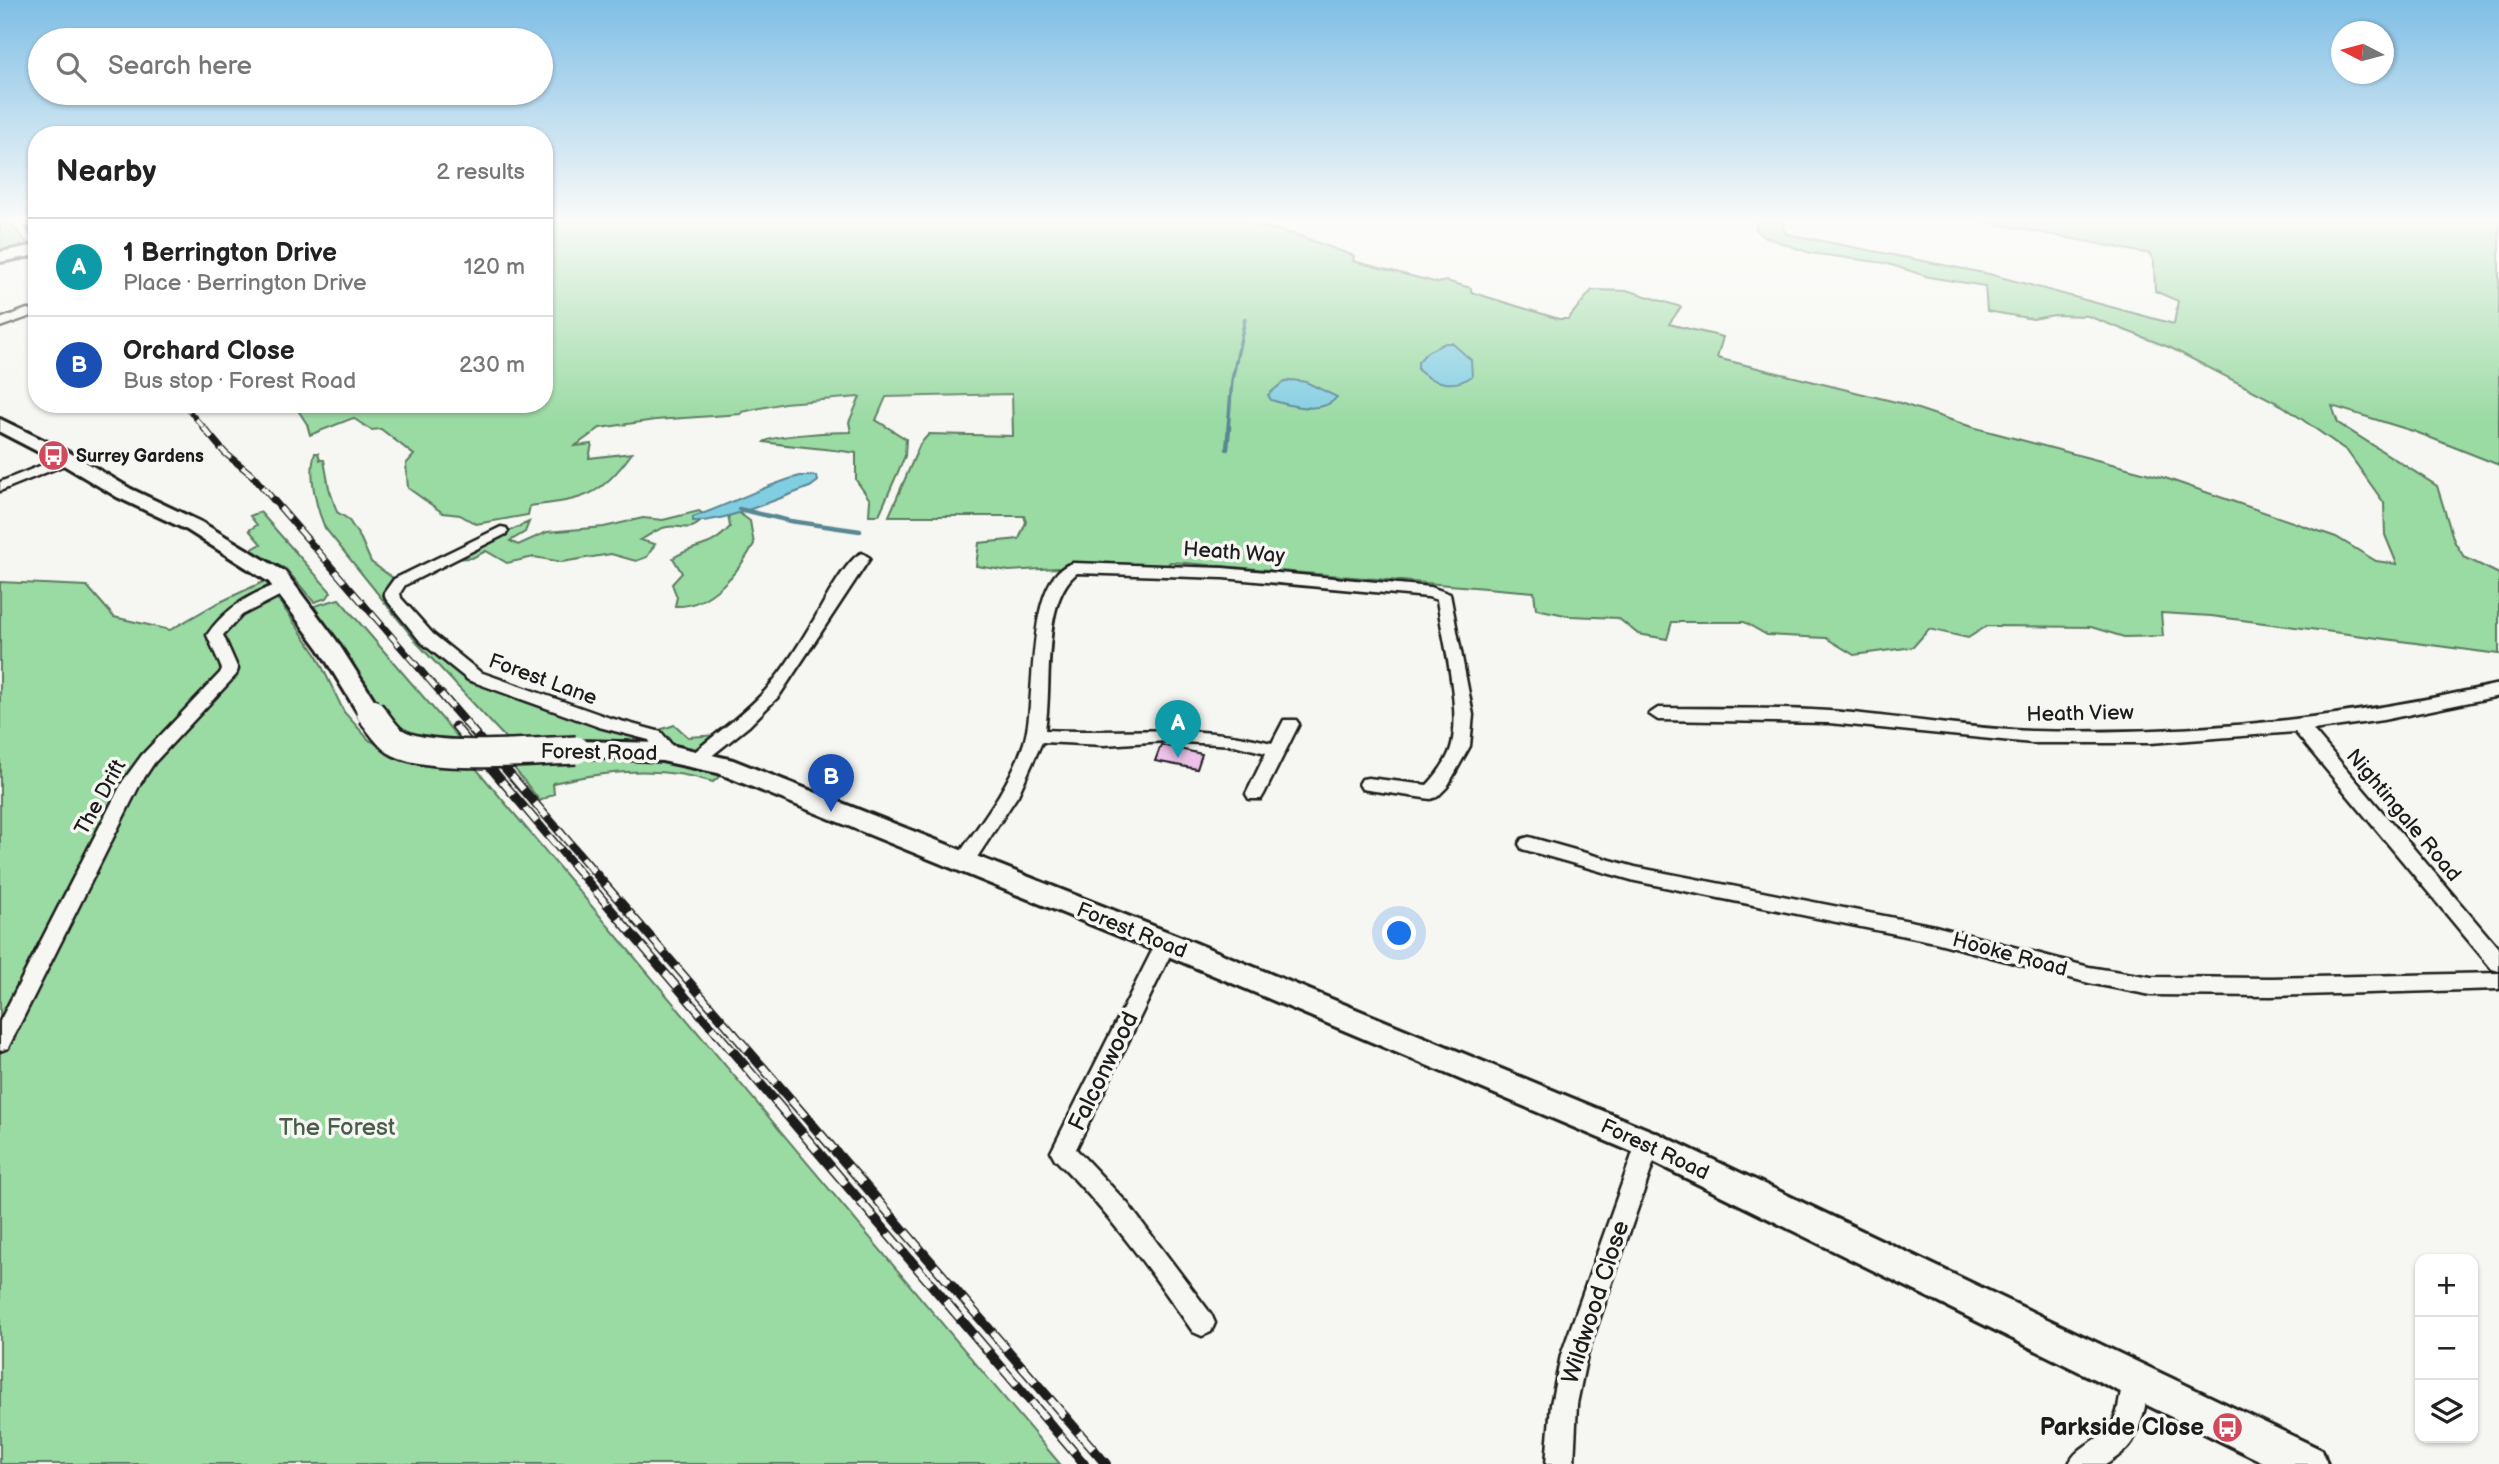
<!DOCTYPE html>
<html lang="en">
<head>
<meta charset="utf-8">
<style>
  :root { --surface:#fff; --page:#f6f6f6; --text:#222; --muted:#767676; --line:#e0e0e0; --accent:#d93025 }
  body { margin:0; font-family:"Balsamiq Sans",sans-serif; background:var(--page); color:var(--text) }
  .controls { position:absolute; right:21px; bottom:21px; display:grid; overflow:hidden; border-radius:14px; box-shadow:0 2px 5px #0004 }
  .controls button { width:63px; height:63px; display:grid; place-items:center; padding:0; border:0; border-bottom:2px solid var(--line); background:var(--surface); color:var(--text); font:35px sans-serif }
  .compass { position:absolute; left:2331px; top:21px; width:63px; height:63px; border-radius:50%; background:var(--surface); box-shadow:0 2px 5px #0004; rotate:276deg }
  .you { position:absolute; left:1400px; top:934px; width:24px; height:24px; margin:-18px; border:5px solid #fff; border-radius:50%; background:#1a73e8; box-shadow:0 0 0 10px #1a73e833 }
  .badge { display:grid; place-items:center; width:46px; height:46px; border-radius:50%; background:var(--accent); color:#fff; font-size:23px; font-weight:700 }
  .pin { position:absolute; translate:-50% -58px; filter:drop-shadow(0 2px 4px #0008) }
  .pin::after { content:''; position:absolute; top:37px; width:24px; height:21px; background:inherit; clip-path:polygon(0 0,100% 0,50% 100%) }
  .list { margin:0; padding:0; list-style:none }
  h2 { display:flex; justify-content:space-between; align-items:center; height:91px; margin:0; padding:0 28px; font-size:30px }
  h2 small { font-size:23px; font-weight:400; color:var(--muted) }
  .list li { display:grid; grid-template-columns:46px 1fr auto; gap:21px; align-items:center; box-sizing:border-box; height:98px; padding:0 28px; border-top:2px solid var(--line) }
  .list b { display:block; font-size:26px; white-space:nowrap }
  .list p { margin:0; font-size:23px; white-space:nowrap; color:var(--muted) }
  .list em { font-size:23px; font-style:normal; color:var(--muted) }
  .icon { flex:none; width:38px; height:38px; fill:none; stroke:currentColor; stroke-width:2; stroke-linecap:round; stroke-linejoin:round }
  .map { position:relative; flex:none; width:2499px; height:1464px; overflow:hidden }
  .search { position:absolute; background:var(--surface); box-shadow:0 2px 5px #0004; left:28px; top:28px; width:525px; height:77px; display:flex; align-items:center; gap:18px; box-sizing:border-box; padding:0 24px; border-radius:38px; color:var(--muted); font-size:26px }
  .panel { position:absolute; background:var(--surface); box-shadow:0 2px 5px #0004; left:28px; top:126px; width:525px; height:287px; border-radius:28px }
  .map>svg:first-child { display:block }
</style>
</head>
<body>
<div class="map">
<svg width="2499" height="1464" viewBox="0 0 2499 1464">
  <rect width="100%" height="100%" fill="#f6f6f2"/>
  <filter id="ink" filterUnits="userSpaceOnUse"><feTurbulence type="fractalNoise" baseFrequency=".0143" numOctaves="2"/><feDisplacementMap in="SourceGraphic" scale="14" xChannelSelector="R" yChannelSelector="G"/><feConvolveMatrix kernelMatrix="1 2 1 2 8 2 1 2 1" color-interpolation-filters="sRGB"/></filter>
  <g filter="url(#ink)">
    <path fill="#f3e6ef" d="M6,218H37V248L32,249Z"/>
    <path fill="#9adaa3" stroke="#5b7b60" stroke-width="2" d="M0,218H6L32,249L0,254Z
      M544,218H1238L1251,224L1294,234L1354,256L1353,261L1438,283L1446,281L1471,288V292L1559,319H1568L1592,290L1630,291L1681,307L1669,324L1723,337L1717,358L1900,403L1972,427L2165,478L2336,537L2376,561L2397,564L2385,535L2384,503L2347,451L2283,406L2171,348L2088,316L2054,315L2033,319L1987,311L1985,286L1929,277L1885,263L1810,253L1762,236L1756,229L1757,218H1786L1782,228L1787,234L1989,274L2174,324L2178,301L2155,291L2154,262L2150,254L1967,218H2499V465L2416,432L2332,406L2338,423L2437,486L2454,541L2464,557L2499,574V654L2211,616L2161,613L2163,636L2124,637L2091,627L1987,626L1968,638L1929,629L1913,647L1854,655L1826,638L1767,635L1744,622H1672L1667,639L1638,634L1618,618L1570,616L1536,609L1534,592L1185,563L1170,562L1158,576L1082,573L1057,568L1009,571L976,566L979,543L1019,539L1026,522L1024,516H889L920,444L929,434L1013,436L1012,394L886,397L876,420L906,439L905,456L879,515H869L870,500L856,480V453C825,448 795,447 764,442C772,435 837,432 851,432L849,422L860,397L784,403L742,412L741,414L655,420L600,428L575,446L592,444L589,458L632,453C599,499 583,499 530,506L528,515L476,524L460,515L443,513L408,488L406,464L414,455L381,429L371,430L353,418L310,435L307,424L294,404H544Z
      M315,453H318L320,460H324L329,488L337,512L348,519L361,539L371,562L393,578L387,588L392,604L462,674L576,718L649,741V746L511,744L419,645L325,528C316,507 308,475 315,453Z
      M699,511L703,514L693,517V521L700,522C688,533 681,524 667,527C658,528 647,537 640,540L655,544L647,557L636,561L611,554L562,562L534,557L507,563L486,551L472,558L447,559L529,522L525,532L510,541L518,545L547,532L604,527L643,518L663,520Z
      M260,512L331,592L327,598L314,602L286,569L249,551L261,544L249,530L257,525L250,516Z
      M738,512L750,521L754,544C739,571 710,608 675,606L677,597L672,584L682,573L673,558C698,542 708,551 730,527L728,514Z
      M265,581L316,654L344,712L369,740L398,755L469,760L1060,1464H0V582L87,586L114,617L170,630L214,605Z
      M339,599L463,743H441L390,727L314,606Z
      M675,725L688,737L719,735L698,753L669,748L670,738L656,731Z
      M548,757L661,759L723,773L713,782C663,765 604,771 553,783L554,794L540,801L507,759Z"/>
    <path fill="#81cde1" stroke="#598692" stroke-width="2" d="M1445,343H1452L1471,360L1472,376C1455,389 1432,383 1418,370V362L1427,352Z
      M1292,380L1306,382L1337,397C1323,415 1290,406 1271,400L1268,395L1282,383Z
      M800,476H817L818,481L810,487C779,498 723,523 693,521V517C730,505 764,485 800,476Z"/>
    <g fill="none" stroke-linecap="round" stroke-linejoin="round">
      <path stroke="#598692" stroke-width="3.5" d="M1228,429L1232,380L1245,319"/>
      <path stroke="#598692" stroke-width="4.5" d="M1227,449L1229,427
        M739,509L790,521L860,531"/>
    </g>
    <path fill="#edc2e8" stroke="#1c1c1c" stroke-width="2" d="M1161,745L1202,754L1197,769L1155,761Z"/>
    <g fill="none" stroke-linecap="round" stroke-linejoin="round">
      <defs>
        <path id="street" d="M27,309L31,310V316L0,327V319Z
          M67,455L74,459L72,462L0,491V482Z
          M501,527L506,528L508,531L506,534L405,585L400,593L401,598L433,634L480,672L610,718L661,732L671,744L668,756H656L649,740L599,727L468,680L421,642L386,599L384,593L394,579Z
          M862,553L870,558L779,696L749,726L704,762H692L689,758L692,754C717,733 744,714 766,690C785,668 800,643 815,618C823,604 848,557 862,553Z
          M1073,563L1223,568L1431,587L1450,594L1473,715L1470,746L1447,787L1437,797L1431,799L1368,790L1362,789L1359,784L1362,779L1368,778L1427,785C1437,775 1449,758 1452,744C1461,706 1443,640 1437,600L1428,597L1223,578L1077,573C1040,602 1053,687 1045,730C1123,734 1195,723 1272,743L1284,720H1296L1299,724L1264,794L1261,799H1249L1246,794L1266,753L1234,745L1166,741L1104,745L1042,742L1018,795L970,868L963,870L956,868L953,863L956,858C982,821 1010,785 1024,743C1038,703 1023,576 1073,563Z
          M286,582L294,587L291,590L242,615L223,635L238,669L236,675L154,763L140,784L8,1048L0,1051V1021L123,781L142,755L220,673L222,669L207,635C224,609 255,590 286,582Z
          M2499,684V696L2383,720L2313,730L2499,949V971L2492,969L2295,732L2150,743H2032L1829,723L1658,720L1649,714L1658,708C1723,709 1789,707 1853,713C1913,719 1972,729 2032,731C2190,735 2345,719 2499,684Z
          M1529,837L1635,867L1935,926L2089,967L2151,977L2271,978L2499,973V989L2271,996L2151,995L2089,983L1935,942L1635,881L1522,849L1519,844L1522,839Z
          M1166,935L1173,937L1176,943L1076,1149L1128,1204L1211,1314L1215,1323L1211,1332L1202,1336L1193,1332C1151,1271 1108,1212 1055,1159L1051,1152L1159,937Z
          M1648,1134L1656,1137L1660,1144L1587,1355L1577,1404L1574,1464H1546L1551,1404L1561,1355L1636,1144L1640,1137Z
          M2135,1369L2144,1373C2152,1392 2142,1424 2132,1442C2126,1451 2116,1458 2107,1464H2069C2077,1444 2103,1441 2113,1422C2121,1407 2119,1388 2126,1373Z"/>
        <path id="secondary" d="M37,245V255L0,262V252Z
          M0,419L74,455L131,489L201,522L285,572L336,640L382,712L379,718L370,720L361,718L319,649L269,582L187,530L117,497L60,463L0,432Z
          M576,741L662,743L733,760L1176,935L1659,1134L2322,1450L2327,1464H2267L1637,1154L1156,951L718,773L662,761L567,756L564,750L567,744Z"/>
      </defs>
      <use href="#street" stroke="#1c1c1c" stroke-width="5"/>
      <use href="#secondary" stroke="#1c1c1c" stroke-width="6"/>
      <use href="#street" fill="#f6f6f2" fill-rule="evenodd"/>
      <use href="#secondary" fill="#f6f6f2" fill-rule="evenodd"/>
      <defs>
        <path id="rail-far3" d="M20,218L37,240
          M183,404L205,429"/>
        <path id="rail-far2" d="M203,427L225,453L252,475L443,696"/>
        <path id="rail-far1" d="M441,694L735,1035
          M455,726L718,1035"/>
        <path id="rail" d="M717,1033L1084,1464
          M733,1033L1106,1464"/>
      </defs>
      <use href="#rail-far3" stroke="#1c1c1c" stroke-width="5"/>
      <use href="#rail-far2" stroke="#1c1c1c" stroke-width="7"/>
      <use href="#rail-far1" stroke="#1c1c1c" stroke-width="9"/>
      <use href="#rail" stroke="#1c1c1c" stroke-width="10"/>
      <use href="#rail-far3" stroke="#f6f6f2" stroke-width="3.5" stroke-dasharray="10" stroke-linecap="butt"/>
      <use href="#rail-far2" stroke="#f6f6f2" stroke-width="4.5" stroke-dasharray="14" stroke-linecap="butt"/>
      <use href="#rail-far1" stroke="#f6f6f2" stroke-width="6" stroke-dasharray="18" stroke-linecap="butt"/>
      <use href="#rail" stroke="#f6f6f2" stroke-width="7" stroke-dasharray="22" stroke-linecap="butt"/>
      <defs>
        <path id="secondary-bridge" d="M370,712C378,721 385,734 395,741C427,762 535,751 576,750"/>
      </defs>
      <use href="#secondary-bridge" stroke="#1c1c1c" stroke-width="32" stroke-linecap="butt"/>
      <use href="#secondary-bridge" stroke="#f6f6f2" stroke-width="27"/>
    </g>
  </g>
  <linearGradient id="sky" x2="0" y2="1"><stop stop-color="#7fbee5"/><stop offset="0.52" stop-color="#fbfbf9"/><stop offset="1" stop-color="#fbfbf9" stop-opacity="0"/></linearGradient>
  <rect width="2499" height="423" fill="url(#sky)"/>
  <defs>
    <symbol id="bus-disc" viewBox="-11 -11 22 22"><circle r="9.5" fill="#d1495b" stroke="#f6f6f2"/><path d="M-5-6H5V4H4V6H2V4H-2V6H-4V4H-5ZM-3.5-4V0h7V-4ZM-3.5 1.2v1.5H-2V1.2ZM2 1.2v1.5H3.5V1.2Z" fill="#fff"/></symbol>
  </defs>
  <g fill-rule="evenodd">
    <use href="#bus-disc" x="36" y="438" width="35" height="35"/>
    <use href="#bus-disc" x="2210" y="1410" width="35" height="35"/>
  </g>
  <g text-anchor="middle" stroke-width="7" stroke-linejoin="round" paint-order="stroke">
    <g font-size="18" font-weight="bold" fill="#1c1c1c" stroke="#f6f6f2" text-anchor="start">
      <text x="76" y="462">Surrey Gardens</text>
    </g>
    <g font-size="21" fill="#1c1c1c" stroke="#f6f6f2">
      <text transform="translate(1234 552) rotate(4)" y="7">Heath Way</text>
      <text transform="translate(543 679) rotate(20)" y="7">Forest Lane</text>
      <text transform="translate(2080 713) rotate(-1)" y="7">Heath View</text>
      <text transform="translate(599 752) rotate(1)" y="7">Forest Road</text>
      <text transform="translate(100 797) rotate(-61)" y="7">The Drift</text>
      <text transform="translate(2404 815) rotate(50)" y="7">Nightingale Road</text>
      <text transform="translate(1132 930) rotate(22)" y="7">Forest Road</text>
      <text transform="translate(2010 954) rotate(15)" y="7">Hooke Road</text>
      <text transform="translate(1655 1149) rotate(25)" y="7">Forest Road</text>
    </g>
    <g font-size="24" fill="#1c1c1c" stroke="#f6f6f2">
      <text transform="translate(1103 1071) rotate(-64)" y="8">Falconwood</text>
      <text transform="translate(1595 1302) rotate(-72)" y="8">Wildwood Close</text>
    </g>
    <g font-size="24" fill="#485e4b" stroke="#f6f6f2">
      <text x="337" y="1135">The Forest</text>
    </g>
    <g font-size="24" font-weight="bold" fill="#1c1c1c" stroke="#f6f6f2" text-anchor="end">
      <text x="2204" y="1435">Parkside Close</text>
    </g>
  </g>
</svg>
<div class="controls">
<button>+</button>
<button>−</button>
<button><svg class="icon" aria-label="layers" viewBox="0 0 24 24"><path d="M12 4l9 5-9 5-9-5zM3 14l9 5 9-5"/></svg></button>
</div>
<svg class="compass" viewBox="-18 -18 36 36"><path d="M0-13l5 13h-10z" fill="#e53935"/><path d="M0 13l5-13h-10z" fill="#767676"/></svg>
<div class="you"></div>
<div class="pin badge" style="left:1178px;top:758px;background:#0f9aa8">A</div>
<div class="pin badge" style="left:831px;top:812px;background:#1a4fb4">B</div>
<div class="search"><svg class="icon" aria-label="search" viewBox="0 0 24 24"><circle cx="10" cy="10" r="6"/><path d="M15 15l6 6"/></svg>Search here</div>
<section class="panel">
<h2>Nearby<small>2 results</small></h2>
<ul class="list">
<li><span class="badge" style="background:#0f9aa8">A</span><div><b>1 Berrington Drive</b><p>Place · Berrington Drive</p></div><em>120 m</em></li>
<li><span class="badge" style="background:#1a4fb4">B</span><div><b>Orchard Close</b><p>Bus stop · Forest Road</p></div><em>230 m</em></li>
</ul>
</section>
</div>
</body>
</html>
